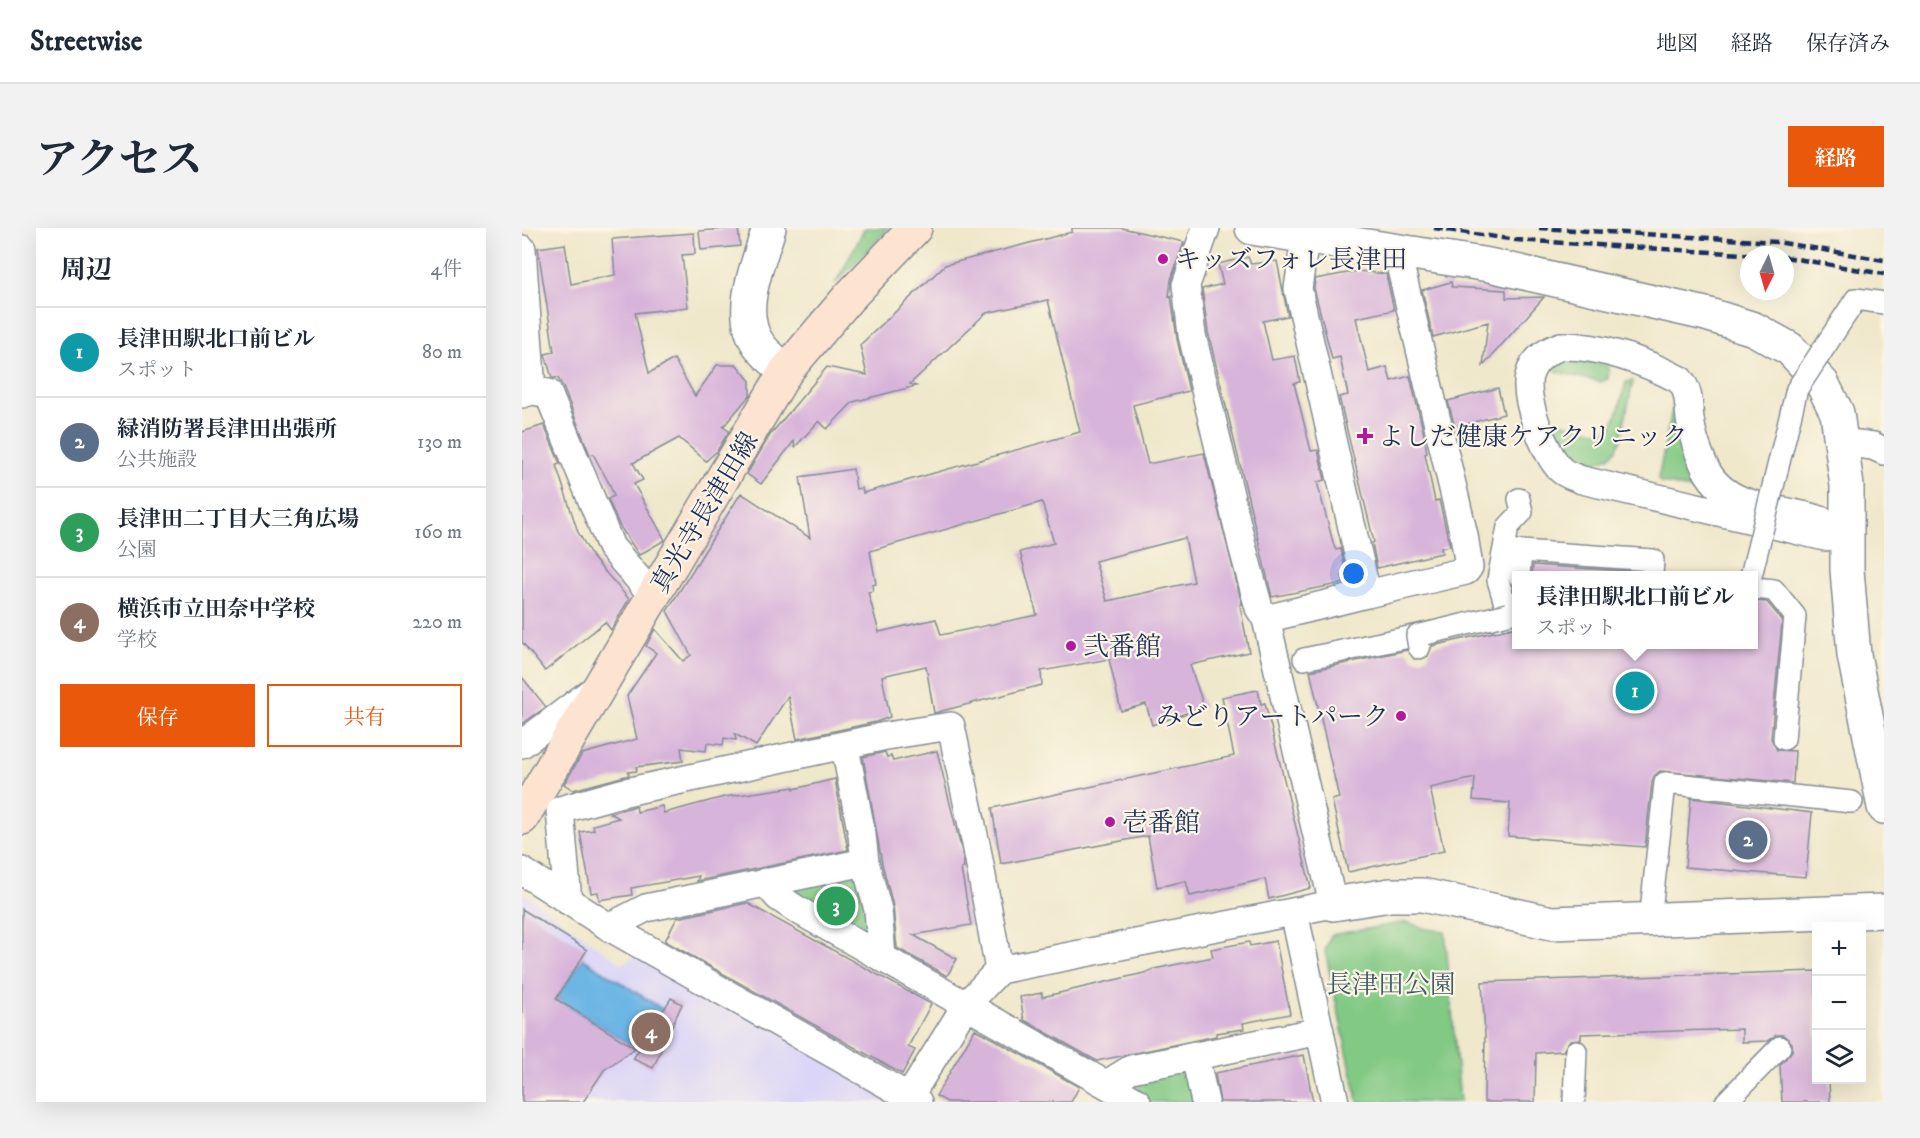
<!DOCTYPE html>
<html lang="ja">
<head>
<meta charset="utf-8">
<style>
  :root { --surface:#fff; --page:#f2f2f3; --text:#1f2937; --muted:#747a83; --line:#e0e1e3; --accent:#ea580c }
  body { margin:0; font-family:"IM FELL DW Pica","Noto Serif JP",serif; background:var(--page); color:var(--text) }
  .controls { position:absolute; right:18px; bottom:18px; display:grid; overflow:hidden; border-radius:0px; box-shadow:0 6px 24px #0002 }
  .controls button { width:54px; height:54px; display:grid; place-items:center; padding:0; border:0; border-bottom:2px solid var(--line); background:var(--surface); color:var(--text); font:30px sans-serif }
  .compass { position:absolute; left:1218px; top:18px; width:54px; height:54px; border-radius:50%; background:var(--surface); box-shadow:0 6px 24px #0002; rotate:185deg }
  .you { position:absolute; left:832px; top:346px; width:21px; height:21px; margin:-15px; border:4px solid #fff; border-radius:50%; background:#1a73e8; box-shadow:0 0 0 9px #1a73e833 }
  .badge { display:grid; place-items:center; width:39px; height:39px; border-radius:50%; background:var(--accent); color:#fff; font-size:20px; font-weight:700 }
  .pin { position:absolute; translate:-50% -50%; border:3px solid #fff; box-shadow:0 2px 6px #0006 }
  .popup { position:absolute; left:990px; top:343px; width:246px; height:78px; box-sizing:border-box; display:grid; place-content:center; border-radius:0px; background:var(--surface); filter:drop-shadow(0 2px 4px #0005); font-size:20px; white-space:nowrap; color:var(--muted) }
  .popup b { font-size:22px; color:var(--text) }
  .popup::after { content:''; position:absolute; left:50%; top:100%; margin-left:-12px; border:12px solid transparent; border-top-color:var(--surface) }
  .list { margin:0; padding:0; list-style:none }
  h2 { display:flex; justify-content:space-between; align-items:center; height:78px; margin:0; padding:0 24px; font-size:26px }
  h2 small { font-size:20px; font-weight:400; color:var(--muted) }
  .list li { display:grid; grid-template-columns:39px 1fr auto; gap:18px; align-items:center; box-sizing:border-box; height:90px; padding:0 24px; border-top:2px solid var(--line) }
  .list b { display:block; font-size:22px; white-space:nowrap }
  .list p { margin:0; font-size:20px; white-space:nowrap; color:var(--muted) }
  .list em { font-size:20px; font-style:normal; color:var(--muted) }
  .actions { display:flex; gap:12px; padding:18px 24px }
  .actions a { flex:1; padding:14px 0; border:2px solid var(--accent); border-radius:0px; text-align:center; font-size:21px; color:var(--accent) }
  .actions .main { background:var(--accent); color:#fff }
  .icon { flex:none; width:33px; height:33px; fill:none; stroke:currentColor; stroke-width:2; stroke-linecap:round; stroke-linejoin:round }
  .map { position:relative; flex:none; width:1362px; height:874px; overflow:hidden; border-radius:0px }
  header { display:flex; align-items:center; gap:36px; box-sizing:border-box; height:84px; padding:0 30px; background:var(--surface); border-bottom:2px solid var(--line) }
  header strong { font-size:28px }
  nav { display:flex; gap:33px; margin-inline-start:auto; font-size:21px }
  .intro { display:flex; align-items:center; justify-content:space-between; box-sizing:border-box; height:144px; padding:0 36px }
  h1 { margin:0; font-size:42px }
  .button { padding:15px 27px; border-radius:0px; background:var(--accent); color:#fff; font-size:21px; font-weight:700 }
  main { display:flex; gap:36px; padding:0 36px }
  aside { flex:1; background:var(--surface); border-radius:0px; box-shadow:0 6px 24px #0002 }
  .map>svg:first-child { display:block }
</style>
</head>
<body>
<header>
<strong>Streetwise</strong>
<nav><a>地図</a><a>経路</a><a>保存済み</a></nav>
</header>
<div class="intro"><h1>アクセス</h1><a class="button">経路</a></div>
<main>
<aside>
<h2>周辺<small>4件</small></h2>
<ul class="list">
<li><span class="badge" style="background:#0f9aa8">1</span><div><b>長津田駅北口前ビル</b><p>スポット</p></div><em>80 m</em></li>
<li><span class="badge" style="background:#5c6f8a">2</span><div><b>緑消防署長津田出張所</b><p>公共施設</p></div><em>130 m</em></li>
<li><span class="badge" style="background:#2e9e5b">3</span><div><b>長津田二丁目大三角広場</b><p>公園</p></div><em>160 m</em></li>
<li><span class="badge" style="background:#8d6e63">4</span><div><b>横浜市立田奈中学校</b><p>学校</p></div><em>220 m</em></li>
</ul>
<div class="actions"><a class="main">保存</a><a>共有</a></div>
</aside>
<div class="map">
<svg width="1362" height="874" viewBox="0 0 1362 874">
  <rect width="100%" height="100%" fill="#fcf5e5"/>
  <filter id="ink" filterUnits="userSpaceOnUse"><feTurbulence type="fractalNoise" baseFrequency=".0167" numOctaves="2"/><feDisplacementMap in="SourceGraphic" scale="12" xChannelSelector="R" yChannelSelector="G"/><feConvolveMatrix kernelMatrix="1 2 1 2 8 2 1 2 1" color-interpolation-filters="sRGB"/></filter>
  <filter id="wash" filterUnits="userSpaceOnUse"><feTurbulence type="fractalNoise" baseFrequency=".008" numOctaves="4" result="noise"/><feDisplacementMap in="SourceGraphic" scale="24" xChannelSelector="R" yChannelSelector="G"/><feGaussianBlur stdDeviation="1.35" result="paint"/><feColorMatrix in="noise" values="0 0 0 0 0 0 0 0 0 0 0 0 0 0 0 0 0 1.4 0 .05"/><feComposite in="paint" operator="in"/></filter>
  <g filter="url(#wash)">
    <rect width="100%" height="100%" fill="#efe8cb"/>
    <path fill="#dbd6f7" d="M0,664L100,736L118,724L380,874H0Z"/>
    <path fill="#82c984" stroke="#4e7c71" stroke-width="1.5" d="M343,0H367L313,56Z
      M1039,131C1054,132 1076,129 1087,141L1086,151L1078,154L1035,144L1034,137Z
      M1111,153L1099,211L1094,222L1087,229L1069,236C1044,229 1037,217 1028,194L1030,192C1089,207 1088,217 1104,154Z
      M1151,178L1183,261L1182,265L1139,254L1136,251Z
      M329,643C349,661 346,686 344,711L267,670L270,656Z
      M885,694L904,701L923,703L938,874H836L803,723L809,707Z
      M657,839L670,846L675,874H628L613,866V848Z"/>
    <path fill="#6cb5e4" stroke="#4472a1" stroke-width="1.5" d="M60,730L142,782L116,822L34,771Z"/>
    <g id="blocks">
      <path fill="#d7b4da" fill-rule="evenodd" d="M216,0L218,18L179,22L177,3Z
        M550,0H600L662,14L649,52L647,69L649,68L655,111L667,163L611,177L626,236L682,225L720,376L718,377L727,424L668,437L682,479L630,497L624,476L599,483L587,431L519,443L520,457L412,485L404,438L360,448L368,489L354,494L275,511L266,468L234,518L213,506L214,512L202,510L201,517L185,515L184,523L159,520L161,533L114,539L115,543L106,544L107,547L51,562L42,556L60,526L115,511L105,468L134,425L124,418L133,401L161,433L169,427L145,383L219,265L288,310L278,249L331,241L334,261L340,260L341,265L558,204L526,72L464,85L388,156L394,158L331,174L305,201L297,193L273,219L272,213L239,256L225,246L248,207L305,139L345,147L338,117L423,37L550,4ZM520,274L532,315L498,324L515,387L419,407L414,391L357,404L346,364L351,363L350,357L354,356L348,323ZM663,310L672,354L585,373L573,333Z
        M172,5L173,26L160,27L166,79L113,85L127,145L152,131L173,168L195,137H215L228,153V167L201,199L207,203L195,223L184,233L157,210L111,235L121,252L112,256L143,312L117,327L97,297L86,271L92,268L88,257L71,226L68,227L41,159L36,150H30L23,126L32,124L16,20L43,16L49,56L93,47L90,11Z
        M726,29L729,36L755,33L766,88L741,93L750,132L773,128L778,154L772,155L789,223L796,222L803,252L795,254L812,318L814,322L819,321L824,347L820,348L822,355L750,369L686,104L680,61L701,56L696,36Z
        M836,43L864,46L872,82L834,90L847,144L865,139L869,153L888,148L902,207L905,225L903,226L913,273L917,272L928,318L919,320L920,325L855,340L850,315L852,314L817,169L826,167L818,129L810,131L792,60L793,51Z
        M929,54L930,59L984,62V70L1022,69L961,138L966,94L911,109L900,62Z
        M976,160L982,186L933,199L926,173Z
        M22,197L38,236L34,237L56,304L71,330L107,371L89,402L83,394L23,443L0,414V204Z
        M1011,337L1117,344V348H1010Z
        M1232,373L1245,374L1260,392L1249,510L1255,522L1273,523L1271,555L1138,543L1132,548L1130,554L1123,619L986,608L988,575L951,572L953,550L908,560L922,623L826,644L810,572L817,570L788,443L885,422L892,431H900L906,428L910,418L994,399V417H1232Z
        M0,449L24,479L0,496Z
        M736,462L739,476L743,475L789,660L747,671L743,651L668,668L664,653L635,659L626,608L479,636L470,580L712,528L700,469Z
        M415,523L440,624L442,640L439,641L449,697L391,707L435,731L425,748L375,720L371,678L360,635L341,529L363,524L365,529L369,528L371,533Z
        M313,551L326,622L175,653L177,648L109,660L110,667L77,672L76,664L69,665L58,604L72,602L71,597L97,590L88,585L114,578L115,584L140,578L142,585L202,569L272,559V561Z
        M1169,570L1290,585L1284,649L1163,639Z
        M225,675L409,776L386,819L393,822L380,846L143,713L155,690Z
        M0,681L65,722L34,771L113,820L82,842L61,874H0Z
        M754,713L768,786L721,795L722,801L694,805V808L575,833L502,792L498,769L520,765V769L622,745L632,741L691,729L689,721L727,714L728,718Z
        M1294,743V852H1307L1308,874H1260L1258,837L1270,823V815L1261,807H1254L1246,813L1220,814V801L1059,806V811L1048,812L1041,823L1014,825L1013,874H962L963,808L960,754Z
        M149,770L160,776L131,840L111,831Z
        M453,801L557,859L549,874H425L414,868Z
        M782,827L791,874H698L693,845Z"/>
    </g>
  </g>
  <g filter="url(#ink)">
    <use href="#blocks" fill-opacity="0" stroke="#858c94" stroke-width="1.5"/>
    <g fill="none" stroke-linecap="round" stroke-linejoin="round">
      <defs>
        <path id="pedestrian" d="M997,348L999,323L1131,332L1130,348
          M1232,360L1252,362L1273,388L1262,511
          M974,392L987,389L976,352L986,299L1000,284L997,271
          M782,431L911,404
          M1130,674L1143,555L1330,574
          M1052,874L1054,823
          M1204,874L1258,819"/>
        <path id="minor" d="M0,21L10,163
          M1039,118C1078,117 1124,134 1158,152C1168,164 1166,176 1168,191C1170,206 1175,221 1181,235C1202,286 1262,277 1304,294C1311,297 1318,302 1325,305L1303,309L1060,252C1053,249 1044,247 1039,242C1023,226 1001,170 1007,148C1011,132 1025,123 1039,118Z
          M0,166L10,163L26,165L89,319L131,368
          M1319,214L1351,218L1362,223
          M845,366L944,343L947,339L942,307L879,41V24
          M744,391L845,366L776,61L783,10
          M0,516L73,461
          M323,519L340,607L343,634L356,682L360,729
          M0,643L87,699L396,874
          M243,654L256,669L274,681L615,874
          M46,673L38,582L99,565L364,508L429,498L455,621L477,742
          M772,684L813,874
          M87,699L124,680L343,634
          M673,828L683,874
          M586,855L609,841L798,803
          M387,869L444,777L477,742L811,676L744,391L737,380L721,321L670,107L664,57L684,0"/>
        <path id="tertiary" d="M247,0C237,35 213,84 237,117C244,127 255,135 264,143
          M730,0L967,37L1184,86L1232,101L1268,121L1300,155L1315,185L1325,258V342L1332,427L1362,579
          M811,676L868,667H900L1030,695L1362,683"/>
        <path id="secondary" d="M0,590L264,143L327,69L393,0"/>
      </defs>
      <use href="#pedestrian" stroke="#858c94" stroke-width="24"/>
      <use href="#minor" stroke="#858c94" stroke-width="30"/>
      <use href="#tertiary" stroke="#858c94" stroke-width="36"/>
      <use href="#secondary" stroke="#858c94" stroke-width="36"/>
      <use href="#pedestrian" stroke="#fff" stroke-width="21"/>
      <use href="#minor" stroke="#fff" stroke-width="27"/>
      <use href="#tertiary" stroke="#fff" stroke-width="33"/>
      <use href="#secondary" stroke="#fde4d1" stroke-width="33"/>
      <path stroke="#1b2f5e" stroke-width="4.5" stroke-dasharray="9 4.5" stroke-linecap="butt" d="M912,0L994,12L1238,27
        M1017,0L1255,14L1362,32
        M1263,29L1362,46"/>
      <defs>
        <path id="pedestrian-bridge" d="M1229,348L1275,161L1334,71L1362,75
          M897,419L895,408L994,384V374"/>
      </defs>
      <use href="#pedestrian-bridge" stroke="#858c94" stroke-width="24" stroke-linecap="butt"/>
      <use href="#pedestrian-bridge" stroke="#fff" stroke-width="21"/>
    </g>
  </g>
  <g fill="#b5179e" stroke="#fcf5e5" stroke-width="2">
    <circle cx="641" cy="31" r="6"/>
    <path d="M840 199h6v6h6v6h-6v6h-6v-6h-6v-6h6z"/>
    <circle cx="549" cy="418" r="6"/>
    <circle cx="879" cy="488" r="6"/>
    <circle cx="588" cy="594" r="6"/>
  </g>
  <g text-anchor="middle" stroke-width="4.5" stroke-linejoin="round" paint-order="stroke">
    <g font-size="26" fill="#1b2f5e" stroke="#fcf5e5" text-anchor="start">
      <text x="653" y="40">キッズフォレ長津田</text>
      <text x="856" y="217">よしだ健康ケアクリニック</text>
      <text x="561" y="427">弐番館</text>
      <text x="867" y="497" text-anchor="end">みどりアートパーク</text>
      <text x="600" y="603">壱番館</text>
    </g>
    <g font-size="26" fill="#1b2f5e" stroke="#fcf5e5">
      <text transform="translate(182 284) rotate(-59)" y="9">真光寺長津田線</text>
    </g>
    <g font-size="26" fill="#3a5d69" stroke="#fcf5e5">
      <text x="869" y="765">長津田公園</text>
    </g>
  </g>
</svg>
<div class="controls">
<button>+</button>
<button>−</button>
<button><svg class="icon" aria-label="layers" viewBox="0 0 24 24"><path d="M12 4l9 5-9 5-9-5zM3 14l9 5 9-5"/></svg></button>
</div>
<svg class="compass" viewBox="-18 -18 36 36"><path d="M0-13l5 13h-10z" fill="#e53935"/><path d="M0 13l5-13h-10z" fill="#747a83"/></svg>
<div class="you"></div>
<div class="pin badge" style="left:1113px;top:463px;background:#0f9aa8">1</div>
<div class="popup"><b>長津田駅北口前ビル</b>スポット</div>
<div class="pin badge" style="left:1226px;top:612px;background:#5c6f8a">2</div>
<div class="pin badge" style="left:314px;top:678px;background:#2e9e5b">3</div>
<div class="pin badge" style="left:129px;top:804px;background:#8d6e63">4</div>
</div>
</main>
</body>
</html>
